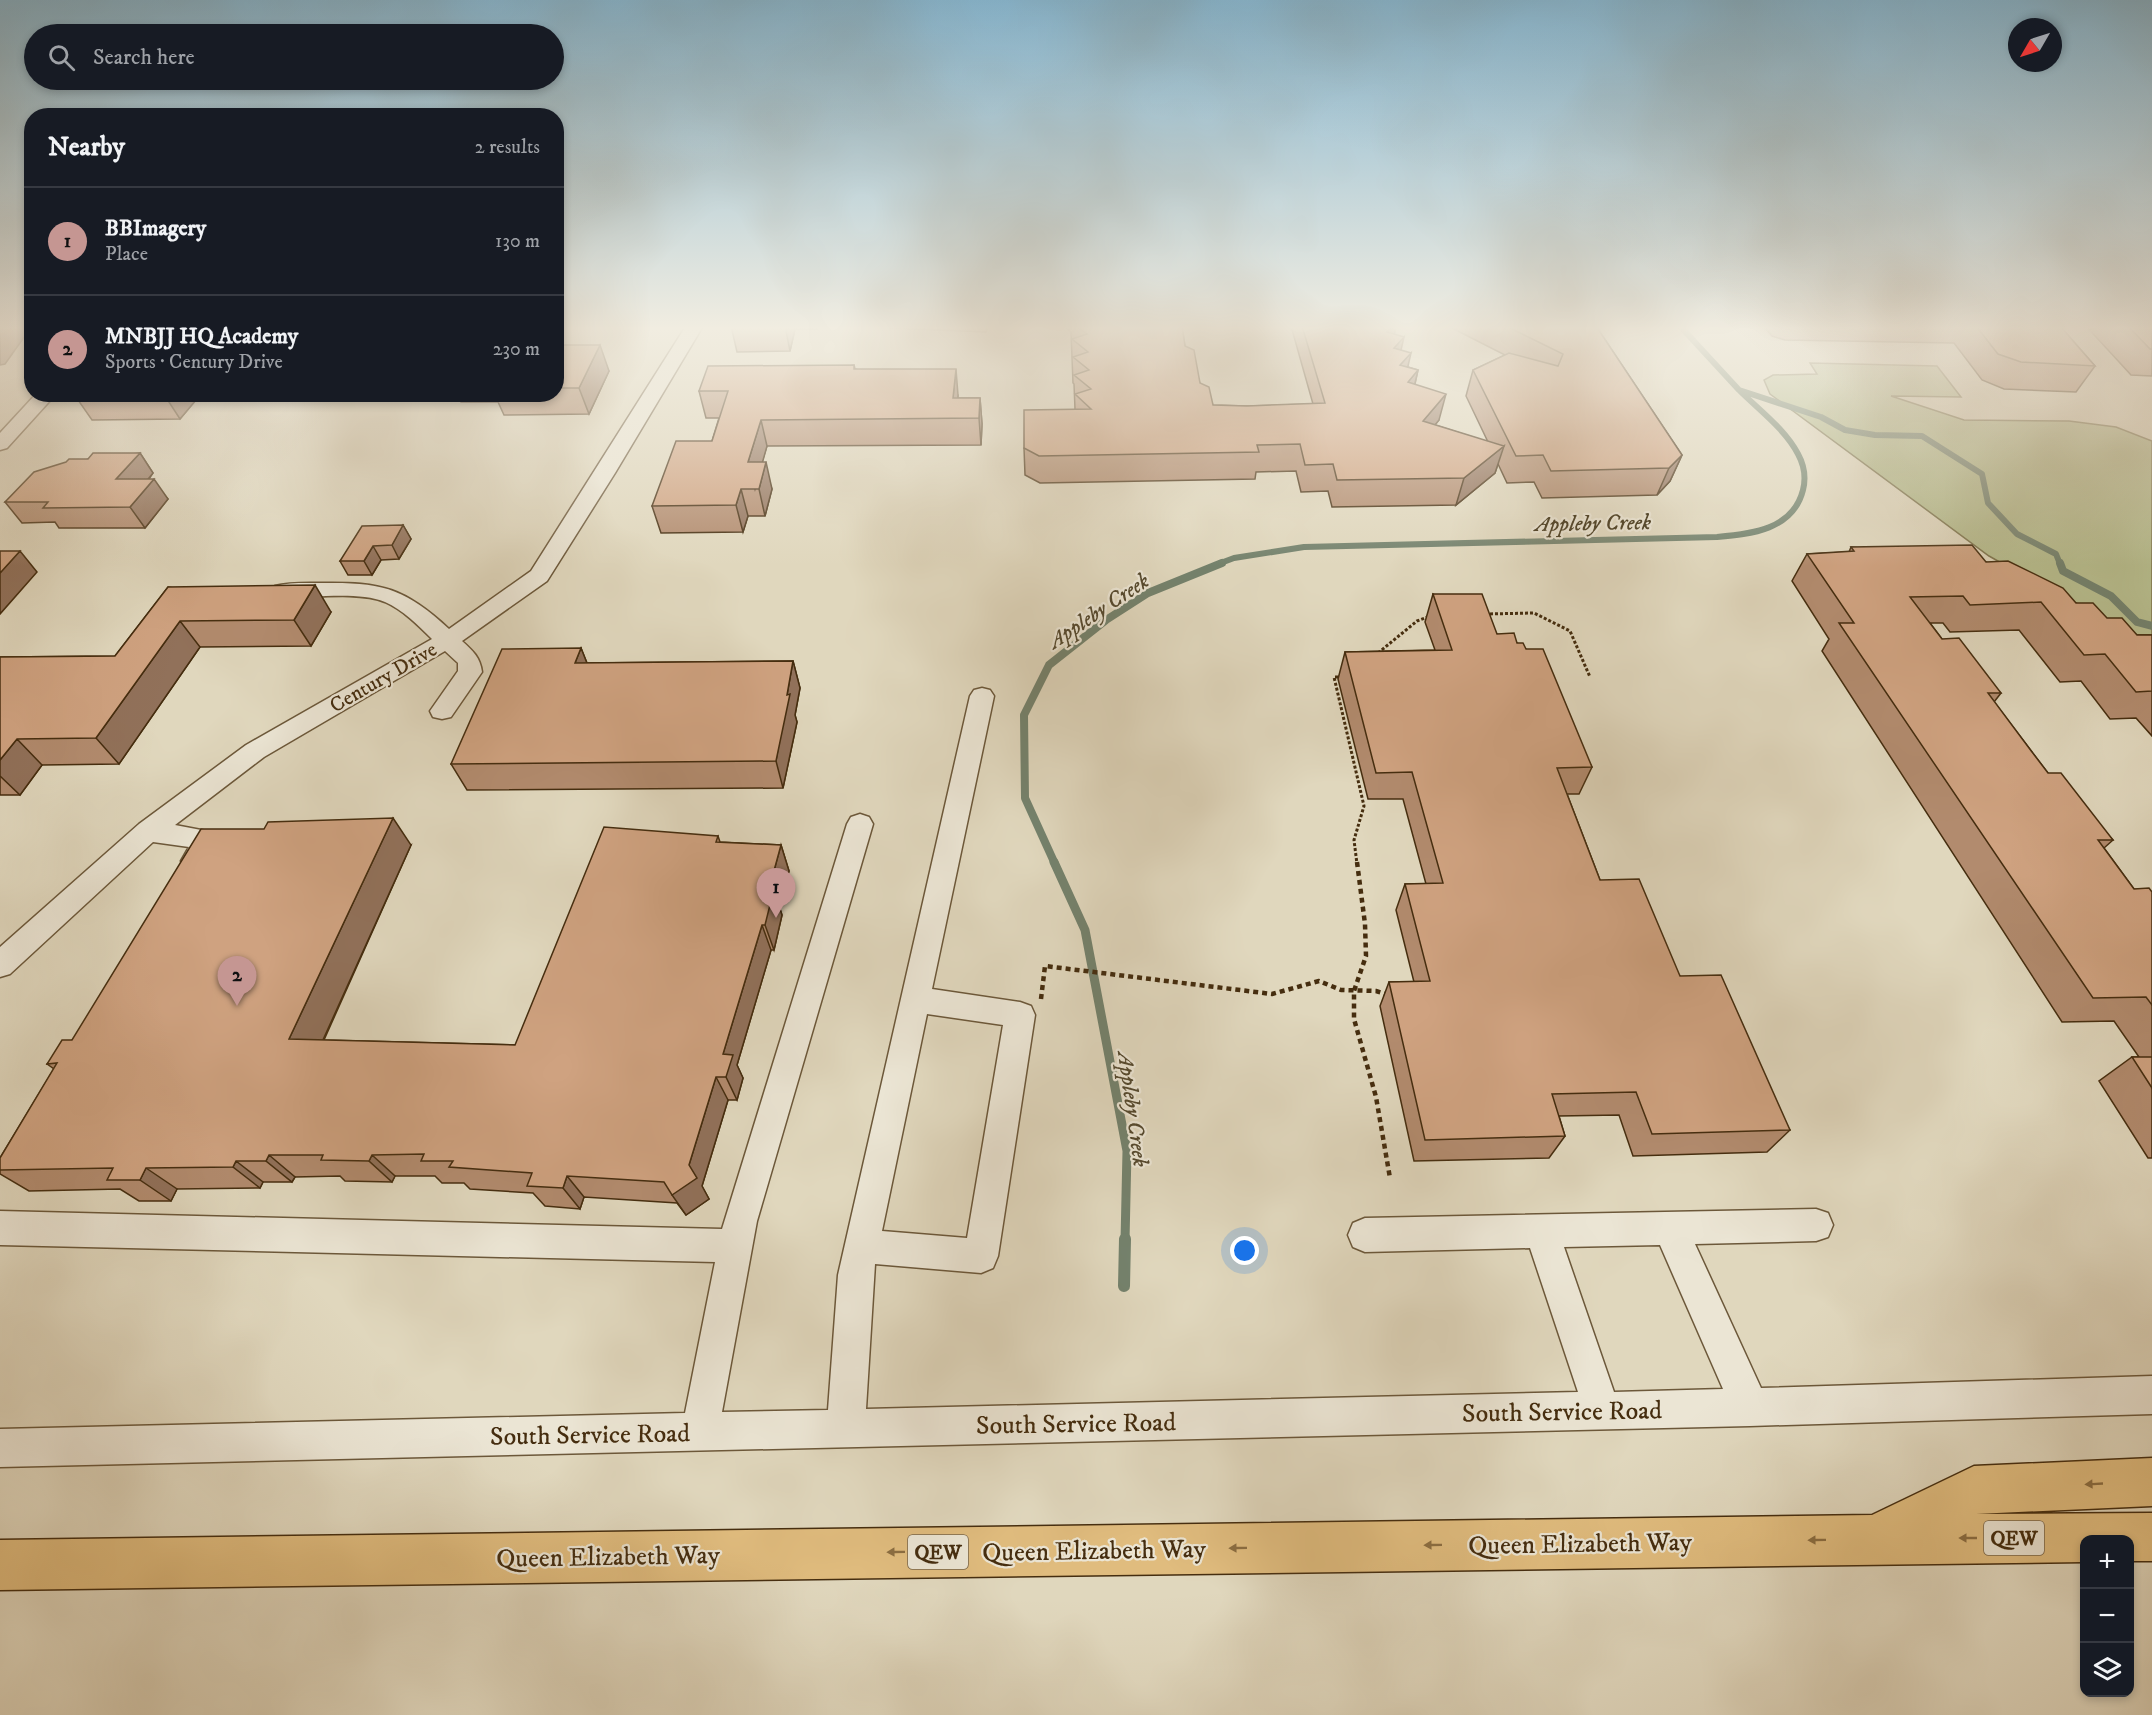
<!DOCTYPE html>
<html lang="en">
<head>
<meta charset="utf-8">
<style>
  :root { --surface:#171b24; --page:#20242c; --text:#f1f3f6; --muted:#9ea1a6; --line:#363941; --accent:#c59692 }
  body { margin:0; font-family:"IM FELL DW Pica",serif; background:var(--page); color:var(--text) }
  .controls { position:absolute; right:18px; bottom:18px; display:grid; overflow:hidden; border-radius:12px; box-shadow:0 3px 9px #0003 }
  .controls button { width:54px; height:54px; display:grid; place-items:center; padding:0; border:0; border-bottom:2px solid var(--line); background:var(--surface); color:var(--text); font:30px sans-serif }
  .compass { position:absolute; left:2008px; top:18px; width:54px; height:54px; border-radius:50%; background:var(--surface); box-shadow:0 3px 9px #0003; rotate:231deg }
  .you { position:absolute; left:1245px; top:1251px; width:21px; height:21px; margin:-15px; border:4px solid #fff; border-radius:50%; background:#1a73e8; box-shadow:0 0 0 9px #1a73e833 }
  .badge { display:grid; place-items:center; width:39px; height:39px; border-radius:50%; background:var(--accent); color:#111; font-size:20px; font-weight:700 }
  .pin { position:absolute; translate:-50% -50px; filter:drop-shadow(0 2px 3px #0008) }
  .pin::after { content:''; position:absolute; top:32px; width:21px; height:18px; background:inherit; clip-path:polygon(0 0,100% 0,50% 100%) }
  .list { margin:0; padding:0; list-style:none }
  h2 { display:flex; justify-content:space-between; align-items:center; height:78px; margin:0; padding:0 24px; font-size:26px }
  h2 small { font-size:20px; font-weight:400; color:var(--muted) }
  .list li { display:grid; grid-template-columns:39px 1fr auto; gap:18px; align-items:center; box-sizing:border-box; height:108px; padding:0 24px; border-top:2px solid var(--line) }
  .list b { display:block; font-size:22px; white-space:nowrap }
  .list p { margin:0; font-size:20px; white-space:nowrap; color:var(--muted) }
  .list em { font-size:20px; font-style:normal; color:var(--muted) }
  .icon { flex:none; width:33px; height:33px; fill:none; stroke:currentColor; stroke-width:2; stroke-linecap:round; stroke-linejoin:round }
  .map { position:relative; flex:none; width:2152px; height:1715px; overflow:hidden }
  .search { position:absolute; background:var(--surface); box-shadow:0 3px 9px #0003; left:24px; top:24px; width:540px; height:66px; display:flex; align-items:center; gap:15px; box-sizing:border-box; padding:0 21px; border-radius:33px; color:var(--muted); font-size:22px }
  .panel { position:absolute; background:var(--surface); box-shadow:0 3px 9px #0003; left:24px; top:108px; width:540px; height:294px; border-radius:24px }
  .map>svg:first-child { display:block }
</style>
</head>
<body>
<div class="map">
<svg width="2152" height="1715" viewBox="0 0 2152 1715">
  <rect width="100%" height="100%" fill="#e0d7bd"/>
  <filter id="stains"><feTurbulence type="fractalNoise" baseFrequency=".00333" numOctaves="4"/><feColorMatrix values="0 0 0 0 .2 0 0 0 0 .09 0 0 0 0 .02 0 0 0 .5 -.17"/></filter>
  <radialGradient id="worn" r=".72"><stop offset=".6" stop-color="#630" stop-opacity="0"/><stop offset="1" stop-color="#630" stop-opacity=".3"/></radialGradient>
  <path fill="#b7bd8e" stroke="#7e754e" stroke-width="1.5" d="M1810,363L1937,366L1961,397L1891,396L1964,420L2069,421L2116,427L2152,441V648L1989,556L1770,394L1764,380L1773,375L1817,374Z"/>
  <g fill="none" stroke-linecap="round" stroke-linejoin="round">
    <path stroke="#74826d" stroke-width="6" d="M1680,326L1739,390L1821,417L1845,430L1875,435L1922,436L1982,474L1988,503L2017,534L2056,554L2060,564
      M1218,564L1234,558L1304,547L1717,537C1751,534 1793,530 1803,490C1806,478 1804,465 1798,454C1785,429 1759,410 1739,390"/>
    <path stroke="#74826d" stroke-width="8" d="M2060,563L2063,571L2111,596L2137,622L2152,626
      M1055,864L1025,798L1024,715L1049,665L1106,620L1148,593L1222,563"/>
    <path stroke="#74826d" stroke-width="9" d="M1054,862L1085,930L1127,1151L1125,1241"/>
    <path stroke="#74826d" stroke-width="12" d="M1124,1286L1125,1239"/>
    <defs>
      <path id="minor" d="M686,326H703L615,473L547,581L462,641C473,651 480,657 482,672L451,717L442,719L433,717L430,711L458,671V663L445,651L264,757L175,825L217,833L221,840L205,868L195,872L185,868L181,861L189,847L153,842L10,974L0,977V947L139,824L246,745L432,639C418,625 403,610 385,602C358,591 312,598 283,598L275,596L272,591L275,586C290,582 307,583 322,583C382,582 405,588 449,629L531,571Z
        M36,394H56L7,448L0,450V433Z
        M982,688L990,690L994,696L932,989L1020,1002L1031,1006L1035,1015L998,1256L993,1268L981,1273L875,1264L866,1409L1578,1392L1530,1248L1365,1252L1353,1247L1348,1235L1353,1223L1365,1218L1816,1209L1828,1213L1833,1225L1828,1237L1816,1241L1695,1244L1761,1388L2152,1376V1414L1750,1426L0,1467V1429L685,1413L715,1262L0,1245V1211L722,1229L847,824L851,817L860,814L869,817L873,824L757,1221L722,1412L828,1410L838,1275L970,696L974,690ZM927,1014L1003,1025L967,1238L882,1231ZM1660,1245L1723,1389L1614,1392L1564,1247Z"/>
      <path id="highway" d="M2152,1458V1506L1976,1514L2152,1513V1561H2130V1540H2084V1562L0,1590V1540L1872,1515L1974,1466Z"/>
    </defs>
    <use href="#minor" stroke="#6c583a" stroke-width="3"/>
    <use href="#highway" stroke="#452d0f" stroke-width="3"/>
    <path stroke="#452d0f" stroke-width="3" stroke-dasharray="3 2" stroke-linecap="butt" d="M1485,614L1534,613L1570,631L1590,677
      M1378,653L1417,621L1430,616
      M1343,677H1334L1364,806L1354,840L1357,864"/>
    <path stroke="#452d0f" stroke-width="4.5" stroke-dasharray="5 4" stroke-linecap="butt" d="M1357,862L1365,924L1366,956L1354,991V1019L1376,1097L1390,1178
      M1041,999L1045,966L1272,994L1319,981L1341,990L1376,991L1389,995"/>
    <use href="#minor" fill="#ebe5d4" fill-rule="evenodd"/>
    <use href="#highway" fill="#e0bc7e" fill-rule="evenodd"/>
  </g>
  <path fill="#b28b6e" stroke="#452d0f" stroke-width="1.5" d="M731,326H818L817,329H795L790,351L737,352Z
    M890,326H988L986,332L890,328Z
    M1064,326H1182L1185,346L1200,383L1213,405L1247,406L1313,404L1291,326H1396L1394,334L1408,367L1418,370L1415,384L1439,420L1435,425L1488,442L1466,396L1473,370L1505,355L1448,326H1596L1682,455L1670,481L1657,495L1542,498L1534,482L1507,483L1498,464L1495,473L1456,505L1332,507L1328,491L1301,492L1296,471L1256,472L1255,479L1040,483L1025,475L1024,448L1075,409L1074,384L1073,383L1071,332Z
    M1763,326H2060L2095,366L2076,392L2004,389L1982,380L1954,343L1785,340L1772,336Z
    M2086,326H2152V376L2131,375Z
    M556,345L609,371L589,414L504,415L498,402H461L458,394H556Z
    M854,365L855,369L958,395V398H980L982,424L981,445L767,446L762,462L772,489L765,516H748L743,532L661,533L652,506L712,441L719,418H706L699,391Z
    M201,394L180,419L92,420L78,400Z
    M140,453L153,473L149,479L168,499L145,528H59L55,522L22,523L5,502L88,459Z
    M403,525L411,539L399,559L381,560L372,575H348L340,561Z
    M1851,547L1986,562L2076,603L2137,635H2152V736L2136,718L2110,719L2081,681L2060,682L2019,630L1950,632L1943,623H1930L1942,639L2001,693L1994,702L2048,773L2113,840L2104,848L2134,889L2152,892V1158H2148L2099,1081L2132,1057H2139L2114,1021L2062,1022L1822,651L1829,639L1792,581L1807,554L1849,552Z
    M168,587L331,612L311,646L200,647L119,764L42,765L20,795H0V657L115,656Z
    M1433,594L1497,634L1517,643L1526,649L1592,767L1579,794H1567L1600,880L1680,976L1790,1130L1767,1152L1633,1156L1619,1115L1559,1116L1565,1136L1549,1158L1414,1161L1380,1006L1389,982H1414L1396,910L1405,884H1426L1403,799H1368L1338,679L1345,652L1435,650L1425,622Z
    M581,648L587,663L793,661L800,688L795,715L797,722L783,788L467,790L451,764Z
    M718,836L720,842L781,845L789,871L779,906L782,915L774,950H771L737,1065L743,1078L737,1100H728L702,1186L709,1199L686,1215L677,1203L584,1197L580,1209L545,1206L533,1193L470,1189L464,1183H442L435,1176H395L392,1182L345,1181L340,1176L295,1177L292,1182H263L260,1188L177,1189L171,1201H139L120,1189L29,1191L0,1174V1158L54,1069L47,1064L72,1040L411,845L324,1040L515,1045Z"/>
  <path fill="#91715a" stroke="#452d0f" stroke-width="1.5" d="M0,326H32L5,364L0,365Z
    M785,326H794L795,329L790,351Z
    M1393,326H1396L1392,347L1387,332Z
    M1404,337L1398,363L1394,348Z
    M600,345L609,371L589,414L579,388Z
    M1411,353L1405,379L1400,365Z
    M956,369L958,395L956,418L953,398Z
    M1418,370L1412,396L1408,382Z
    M171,394H201L180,419L167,399Z
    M1446,394L1439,420L1416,448L1423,421Z
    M980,398L982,424L981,445L979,418Z
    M761,420L767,446L755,489L748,462Z
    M1504,446L1495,473L1456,505L1464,478Z
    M140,453L153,473L131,500L116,479Z
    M1682,455L1670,481L1657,495L1669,468Z
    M766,462L772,489L765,516L759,489Z
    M154,479L168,499L145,528L130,507Z
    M741,489L748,516L743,532L736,505Z
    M403,525L411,539L399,559L392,545Z
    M373,546L381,560L372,575L364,561Z
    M20,551L37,572L0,614V573Z
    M315,585L331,612L311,646L294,620Z
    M180,621L200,647L119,764L96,738Z
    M581,648L592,676L575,663Z
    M793,661L800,688L795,715L797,722L783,788L776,761L787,695Z
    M17,739L42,765L20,795L0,776V760Z
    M393,818L411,845L313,1062L289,1039Z
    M781,845L789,871L779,906L782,915L774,950L765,925L769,889Z
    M762,925L771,950L737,1065L743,1078L737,1100L726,1077L723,1054Z
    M716,1077L728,1100L702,1186L709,1199L686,1215L672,1195L689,1165Z
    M269,1155L295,1177L292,1182L266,1161Z
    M372,1155L395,1176L392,1182L369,1161Z
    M236,1161L263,1182L260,1188L233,1167Z
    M146,1168L177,1189L171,1201L140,1180Z
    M567,1176L584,1197L580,1209L563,1188Z"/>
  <path fill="#cfa280" stroke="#452d0f" stroke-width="1.5" d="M1076,326H1182L1185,346L1194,350L1200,383L1209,387L1213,405L1247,406L1325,403L1302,326H1393L1387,332L1404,337L1394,348L1411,353L1400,365L1418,370L1408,382L1446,394L1423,421L1504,446L1464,478L1337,480L1333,464L1305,465L1300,444L1257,445L1259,452L1039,456L1024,448V410L1091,409L1075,394L1091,389L1074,375L1089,370L1073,357L1088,352L1072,339L1087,334Z
    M1506,326H1596L1682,455L1669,468L1551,471L1543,455L1516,456L1473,370L1509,353L1558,366L1563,354Z
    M1976,326H2060L2095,366L2021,362L1998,354Z
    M2128,326H2152V349H2150Z
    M556,345H600L579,388H556Z
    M854,365V369H956L953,398H980L979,418L761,420L748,462H766L759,489H741L736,505L652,506L676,441H712L728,391H699L708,366Z
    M83,394H171L167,399L78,400Z
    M93,453H140L116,479H154L130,507L43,508L48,502H5L34,472L66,462L69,459H88Z
    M403,525L392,545L373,546L364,561H340L362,526Z
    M1972,545L1986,562L2008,561L2063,588L2076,603H2093L2107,618H2122L2137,635H2152V691L2136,692L2105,654L2084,655L2041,602L1970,605L1963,596L1910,597L1942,639L1959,638L2001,693H1988L2032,752L2048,773H2061L2113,840H2098L2134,889L2149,888L2152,892V1005L2146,997L2093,998L1839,623H1854L1807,554L1854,551L1851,547Z
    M0,551H20L0,573Z
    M315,585L294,620L180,621L96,738L17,739L0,760V657L115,656L168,587Z
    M1433,594H1482L1497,634L1514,633L1517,643H1523L1526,649H1543L1592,767L1557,768L1600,880L1639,879L1680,976L1721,975L1790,1130L1652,1134L1636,1092L1552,1094L1565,1136L1425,1140L1389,982L1430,981L1405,884L1443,883L1412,772L1376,773L1345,652L1452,650Z
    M581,648L575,663L793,661L787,695L790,694L776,761L451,764L502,649Z
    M393,818L289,1039L515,1045L604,827L718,836L716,842L781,845L769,889H774L765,925H762L723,1054L733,1055L726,1077H716L689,1165L697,1178L672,1195L664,1182L567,1176L563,1188L527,1186L532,1173L449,1167L453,1161H421L424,1154L372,1155L369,1161L321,1160L323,1155H269L266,1161H236L233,1167L146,1168L140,1180H107L113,1168L0,1170V1158L57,1063L47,1064L62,1040H72L201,829H264L268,822Z
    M2132,1057H2152V1088Z"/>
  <defs><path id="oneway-solid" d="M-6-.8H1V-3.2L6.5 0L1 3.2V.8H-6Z" transform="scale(1.5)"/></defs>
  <g fill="#8b6d41">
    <use href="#oneway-solid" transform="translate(2094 1484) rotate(177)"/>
    <use href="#oneway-solid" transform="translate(1968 1538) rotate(180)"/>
    <use href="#oneway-solid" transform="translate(1817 1540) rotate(179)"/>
    <use href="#oneway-solid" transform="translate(1433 1545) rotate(179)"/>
    <use href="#oneway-solid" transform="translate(1238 1548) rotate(179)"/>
    <use href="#oneway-solid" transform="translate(896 1552) rotate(179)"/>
  </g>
  <linearGradient id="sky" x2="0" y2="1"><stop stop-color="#86b6d0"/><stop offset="0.58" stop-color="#f1ede1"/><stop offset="1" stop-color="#f1ede1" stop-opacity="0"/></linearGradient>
  <rect width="2152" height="566" fill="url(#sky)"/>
  <g text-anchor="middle" stroke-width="4.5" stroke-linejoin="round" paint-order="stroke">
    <g fill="#ebe5d4" stroke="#77644a" stroke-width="1.5">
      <rect x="1984" y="1521" width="60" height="34" rx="4.5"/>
      <rect x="908" y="1535" width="60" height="34" rx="4.5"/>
    </g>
    <g font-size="20" font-weight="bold" fill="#452d0f">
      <text x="2014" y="1545">QEW</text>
      <text x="938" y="1559">QEW</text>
    </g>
    <g font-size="21" fill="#452d0f" stroke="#ebe5d4">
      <text transform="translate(383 677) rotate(-30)" y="7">Century Drive</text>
    </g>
    <g font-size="22" font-style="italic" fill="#55492e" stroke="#ebe5d4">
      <text transform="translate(1593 522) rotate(-1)" y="8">Appleby Creek</text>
      <text transform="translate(1098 610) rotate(-34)" y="8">Appleby Creek</text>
      <text transform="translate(1134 1109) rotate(82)" y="8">Appleby Creek</text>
    </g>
    <g font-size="26" fill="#452d0f" stroke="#ebe5d4">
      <text transform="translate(1562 1411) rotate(-1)" y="9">South Service Road</text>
      <text transform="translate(1076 1423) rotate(-1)" y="9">South Service Road</text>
      <text transform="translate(590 1434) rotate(-1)" y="9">South Service Road</text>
      <text transform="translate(1580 1543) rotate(-1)" y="9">Queen Elizabeth Way</text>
      <text transform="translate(1094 1550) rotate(-1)" y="9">Queen Elizabeth Way</text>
      <text transform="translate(608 1556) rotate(-1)" y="9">Queen Elizabeth Way</text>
    </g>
  </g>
  <rect width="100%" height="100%" filter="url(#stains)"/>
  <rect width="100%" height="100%" fill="url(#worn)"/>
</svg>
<div class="controls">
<button>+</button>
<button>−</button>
<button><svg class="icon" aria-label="layers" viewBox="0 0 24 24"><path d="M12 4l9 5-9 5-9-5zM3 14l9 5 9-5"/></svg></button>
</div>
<svg class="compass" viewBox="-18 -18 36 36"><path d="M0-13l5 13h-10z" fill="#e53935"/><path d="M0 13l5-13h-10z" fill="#9ea1a6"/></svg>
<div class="you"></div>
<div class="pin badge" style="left:776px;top:918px">1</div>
<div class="pin badge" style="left:237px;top:1006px">2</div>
<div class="search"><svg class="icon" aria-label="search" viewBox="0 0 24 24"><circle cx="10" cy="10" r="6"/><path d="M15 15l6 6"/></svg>Search here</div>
<section class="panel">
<h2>Nearby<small>2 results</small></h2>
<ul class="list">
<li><span class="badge">1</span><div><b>BBImagery</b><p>Place</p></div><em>130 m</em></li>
<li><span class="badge">2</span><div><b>MNBJJ HQ Academy</b><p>Sports · Century Drive</p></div><em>230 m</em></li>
</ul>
</section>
</div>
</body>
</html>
